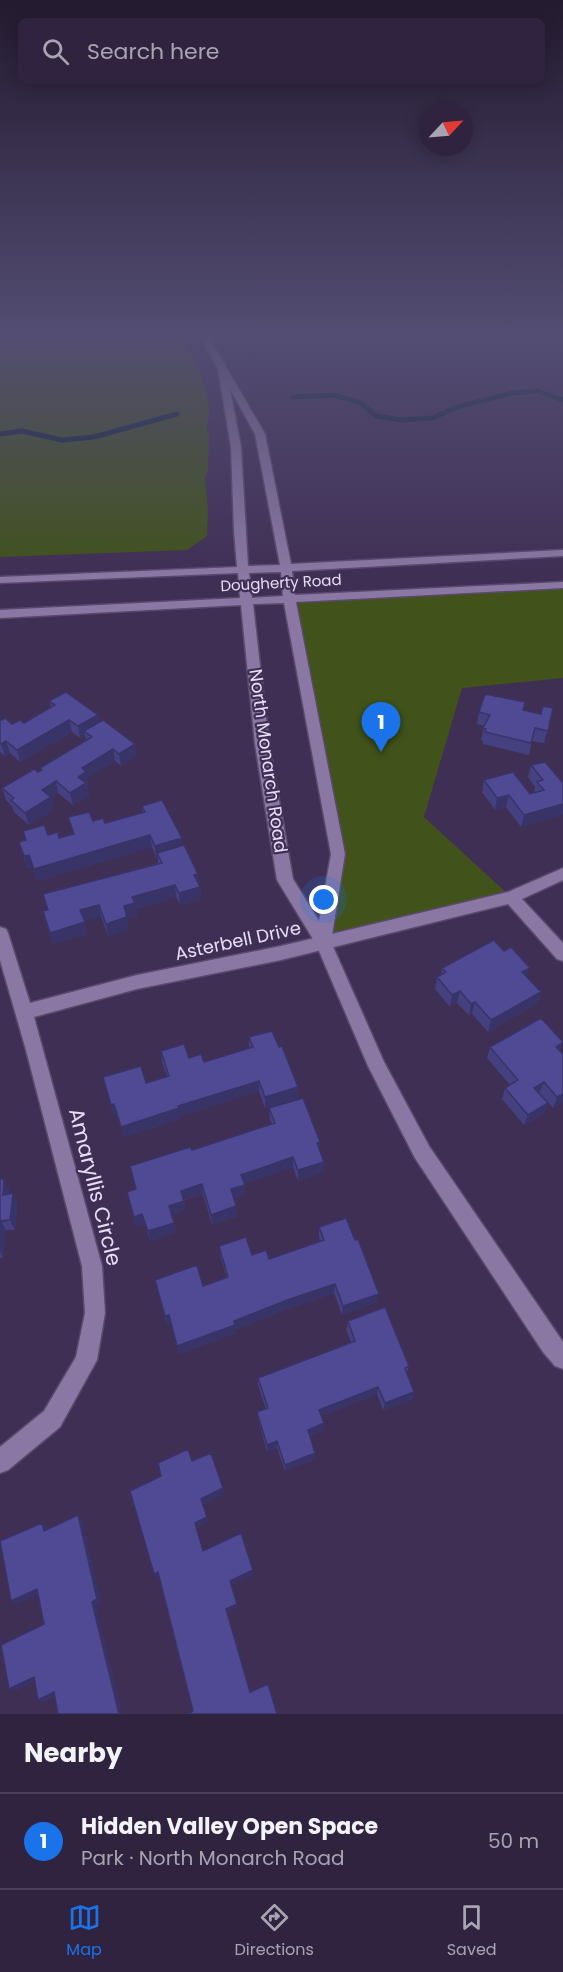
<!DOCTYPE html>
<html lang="en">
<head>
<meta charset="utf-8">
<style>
  :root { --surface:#302340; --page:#382b47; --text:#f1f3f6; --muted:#a8a4b1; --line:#4b4059; --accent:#1a73e8 }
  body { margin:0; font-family:Poppins,sans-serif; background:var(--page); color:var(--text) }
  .compass { position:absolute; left:419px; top:102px; width:54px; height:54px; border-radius:50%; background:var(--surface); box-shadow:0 3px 15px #0003; rotate:64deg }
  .you { position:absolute; left:324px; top:900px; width:21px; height:21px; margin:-15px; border:4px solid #fff; border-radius:50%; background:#1a73e8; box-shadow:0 0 0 9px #1a73e833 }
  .badge { display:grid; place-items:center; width:39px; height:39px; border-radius:50%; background:var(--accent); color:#fff; font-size:20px; font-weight:700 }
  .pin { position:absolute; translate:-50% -50px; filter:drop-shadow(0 2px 3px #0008) }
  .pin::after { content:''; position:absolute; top:32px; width:21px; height:18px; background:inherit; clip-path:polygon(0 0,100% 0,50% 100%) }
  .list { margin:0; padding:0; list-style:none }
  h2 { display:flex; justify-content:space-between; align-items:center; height:78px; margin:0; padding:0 24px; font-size:26px }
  h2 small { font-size:20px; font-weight:400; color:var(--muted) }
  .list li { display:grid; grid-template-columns:39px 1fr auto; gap:18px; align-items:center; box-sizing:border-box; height:96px; padding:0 24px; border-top:2px solid var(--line) }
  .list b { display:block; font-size:22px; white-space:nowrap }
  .list p { margin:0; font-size:20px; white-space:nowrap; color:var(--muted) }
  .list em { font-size:20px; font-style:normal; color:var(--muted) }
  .icon { flex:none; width:33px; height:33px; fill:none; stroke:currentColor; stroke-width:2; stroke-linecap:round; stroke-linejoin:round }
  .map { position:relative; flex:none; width:563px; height:1714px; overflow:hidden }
  .search { position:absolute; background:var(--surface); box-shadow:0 3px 15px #0003; left:18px; right:18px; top:18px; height:66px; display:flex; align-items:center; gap:15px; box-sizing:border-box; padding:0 21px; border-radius:9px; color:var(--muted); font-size:22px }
  .sheet { height:174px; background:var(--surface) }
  nav { display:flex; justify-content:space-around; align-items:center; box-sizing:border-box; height:84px; border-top:2px solid var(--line); background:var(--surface); font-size:16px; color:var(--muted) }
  nav a { display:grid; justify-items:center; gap:3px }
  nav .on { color:var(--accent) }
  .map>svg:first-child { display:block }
</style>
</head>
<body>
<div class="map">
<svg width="563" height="1714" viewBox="0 0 563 1714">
  <rect width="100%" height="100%" fill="#402f55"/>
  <path fill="#41521b" d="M0,336H183L201,375L207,395L209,414L207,427L209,437L208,471L205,478L208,510L207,536L187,550L0,557Z
    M563,585V678L462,688L424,817L511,897L323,942L338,854L289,597Z"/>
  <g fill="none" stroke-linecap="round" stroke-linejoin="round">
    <path stroke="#0f273a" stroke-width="5" d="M293,397L334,395L361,403L376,416L401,420L433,418L457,407L513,393L537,391L563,400
      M0,434L22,431L62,440L94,437L177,414"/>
    <defs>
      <path id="street" d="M563,868V880L522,899L563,943V961L557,959L508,904L281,960L137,989L34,1017L102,1266L105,1313L97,1360L60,1427L8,1470L0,1473V1447L44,1411L76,1357L85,1313L82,1266L26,1050L0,960V927L6,929L8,933L30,1003L137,975L281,946L508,892Z"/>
      <path id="secondary" d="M200,336H208L265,434L291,564L563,550V556L292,571L295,595L563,582V588L296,602L345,854L331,942L384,1062L429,1146L563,1342V1369L555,1366L543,1352L415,1158L368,1066L316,944L277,880L255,744L241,605L0,618V610L240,598L238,573L0,583V577L237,567L234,531L231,447L218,369ZM230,389L255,434L280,565L248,566L241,447ZM281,572L283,596L252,598L249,573ZM284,603L331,854L319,921L293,879L269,744L253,604Z"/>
    </defs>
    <use href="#street" stroke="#594a6b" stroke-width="3"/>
    <use href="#secondary" stroke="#594a6b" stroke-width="3"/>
    <use href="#street" fill="#8a77a3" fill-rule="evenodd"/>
    <use href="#secondary" fill="#8a77a3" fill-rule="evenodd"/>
  </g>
  <path fill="#45407f" d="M49,701L98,715L99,722L137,756L121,766L115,761L87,778L88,784L87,785L89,795L73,805L58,793L51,798L53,810L29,825L14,812L12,806L6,800L2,788L40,771V768L86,741L85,736L80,738L72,732L20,762L10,753L5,756L0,752V721L12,724L24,723L51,708Z
    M553,708L544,743L532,741L529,755L483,744V741L481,740L484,726L477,724L479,712L523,710L541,714Z
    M531,765L563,783L521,827L506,807L495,810L482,792L484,780L530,794L534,793L535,787L528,777Z
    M142,806L183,845L200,887L201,899L180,905L176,897L136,909L137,915L127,918L129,929L108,936L101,916L84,921L87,934L53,944L43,911L48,910L43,894L158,863V857L156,858L152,847L37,881L33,867L27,868L19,842L48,835L59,838L73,834L68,817L93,821L105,823L143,813Z
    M442,968L527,977L541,992L537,1003L488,1032L472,1014L469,1015L457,1003L450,1007L435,989L437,977L441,975Z
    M249,1037L279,1047L298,1087V1098L265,1108L259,1091L180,1116V1119L124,1137L117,1114L114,1115L103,1077L146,1083L167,1076L162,1062L161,1051L204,1062L249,1048Z
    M490,1047L560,1051L563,1102L553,1108L539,1093L548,1103L544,1114L524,1125L502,1099L505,1088L510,1085L487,1058Z
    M269,1108L320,1142V1152L324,1162L323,1172L298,1181L293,1167L244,1184L245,1195L234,1198L236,1206L237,1216L212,1225L203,1194L184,1200L185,1210L172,1215L176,1232L150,1241L145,1224L136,1227L127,1192L135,1189L192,1150L272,1124L270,1119Z
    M0,1179L9,1189L8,1194L17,1203L15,1230H6L3,1258H0Z
    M319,1227L377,1302L342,1315L334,1293L290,1308L236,1329V1333L179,1354L171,1323L167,1325L155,1280L203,1286L227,1278L220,1255L219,1246L269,1259L320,1241L319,1236Z
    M348,1321L409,1366L407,1373L414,1392L412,1400L383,1410L377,1394L321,1416L324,1423L323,1430L310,1436L315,1459L285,1471L277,1448L267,1452L258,1419L257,1412L266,1409L258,1386V1378L351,1342L346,1330Z"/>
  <path fill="#383468" d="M98,715L100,727L84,731L85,736L80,738L78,726Z
    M69,720L72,732L20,762L17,750Z
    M6,741L10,753L5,756L1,744Z
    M135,744L137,756L121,766L119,754Z
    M113,749L115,761L87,778L88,784L87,785L89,795L73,805L70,793L82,768Z
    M56,781L58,793L51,798L53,810L29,825L25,813L42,790Z
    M509,795L506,807L495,810L497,798Z
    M563,804V815L521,827L524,815Z
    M150,835L152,847L37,881L34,869Z
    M182,838L183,850L157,853L158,857L156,858L155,846Z
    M29,855L33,867L27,868L24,856Z
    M198,874L199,886L194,875Z
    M175,885L176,897L136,909L137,915L127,918L129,929L108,936L106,924L132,897Z
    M200,887L201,899L180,905L179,893Z
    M99,905L101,916L83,922L80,910Z
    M85,922L87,934L53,944L50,933Z
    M530,968L526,979L522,972Z
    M460,991L457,1003L450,1007L452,995Z
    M541,992L537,1003L488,1032L491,1020Z
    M475,1002L472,1014L469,1015L471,1004Z
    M563,1043L559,1054L556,1047Z
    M259,1081V1091L180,1116V1119L124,1137L121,1127L178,1106Z
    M544,1082L539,1093L530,1099L534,1088Z
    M298,1087V1098L265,1108V1097Z
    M563,1094V1102L553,1108L557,1097Z
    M548,1103L544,1114L524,1125L528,1115Z
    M114,1104L117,1114L114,1115L111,1105Z
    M320,1142V1152L317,1143Z
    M293,1157V1167L242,1185L241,1175Z
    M324,1162L323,1172L298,1181V1170Z
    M4,1179L9,1189L7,1204L3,1195Z
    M202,1184L203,1194L182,1200L181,1191Z
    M245,1185V1195L232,1199L231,1189Z
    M13,1193L17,1203L15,1230L10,1220Z
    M184,1201L185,1210L171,1216L169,1206Z
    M236,1206L237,1216L212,1225L211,1215Z
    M142,1214L145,1224L136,1227L134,1217Z
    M1,1221L6,1230L3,1258L0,1251V1234Z
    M174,1223L176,1232L150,1241L148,1231Z
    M335,1284L334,1293L290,1308L236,1329V1333L179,1354L177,1346L234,1321L290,1299Z
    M379,1294L377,1302L342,1315L343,1306Z
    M169,1315L171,1323L167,1325L165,1316Z
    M378,1387L377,1394L318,1417L319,1410Z
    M414,1392L412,1400L383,1410L385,1403Z
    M324,1423L323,1430L308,1437V1430Z
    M277,1441V1448L267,1452V1445Z
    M315,1453V1459L285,1471V1465Z
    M223,1488L224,1494L203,1505L201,1499Z
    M78,1515L82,1520L101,1603L96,1606L122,1714H119L92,1602Z
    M207,1517L208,1522L196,1528L195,1523Z
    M42,1523L47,1528L48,1536L44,1531Z
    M253,1570V1575L231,1585L230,1581Z
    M158,1572L160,1576L157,1578L154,1574Z
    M37,1589L42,1593L17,1604L11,1601Z
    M237,1604L238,1607L227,1613L226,1609Z
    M34,1677L39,1679L15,1691L9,1689Z
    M54,1692L59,1694L43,1702L38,1700Z"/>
  <path fill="#504a94" stroke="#383468" stroke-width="1.5" d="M66,692L98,715L78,726L69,720L17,750L6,741L1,744L0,743V721L5,718L12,724L20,720L24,723L55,705L49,701Z
    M485,694L525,702L523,710L541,714L543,706L553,708L548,731L535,728L531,743L485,732L486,729L483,728L490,715L479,712Z
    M103,720L135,744L119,754L113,749L82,768L86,772L78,777L86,783L70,793L56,781L42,790L51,797L25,813L11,800L14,798L2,788L34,769L38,772L42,770L40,768L92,737L84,731Z
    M545,762L563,783V804L524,815L509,795L497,798L484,780L513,772L530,794L544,790L537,782L543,780L531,765Z
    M162,800L182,838L155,846L150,835L34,869L29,855L24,856L19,842L26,840L23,831L44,825L48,835L58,832L59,838L74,834L68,817L89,812L93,821L103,818L105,823L145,812L142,806Z
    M184,845L198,874L194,875L200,887L179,893L175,885L132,897L135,903L124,906L127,917L106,924L99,905L80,910L85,922L50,933L43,911L48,910L43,894L162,863L157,853Z
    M494,940L504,951L511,947L530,968L522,972L541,992L491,1020L475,1002L471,1004L460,991L452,995L437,977L446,972L442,968Z
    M541,1018L563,1042L556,1047L563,1054V1094L557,1097L544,1082L534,1088L548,1103L528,1115L505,1088L518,1080L490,1047Z
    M272,1031L279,1047L282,1046L298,1087L265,1097L259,1081L178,1106L179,1108L121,1127L114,1104L111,1105L103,1077L141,1066L146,1083L169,1076L161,1051L184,1044L189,1058L201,1054L204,1062L253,1047L249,1037Z
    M303,1098L320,1142L317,1143L324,1162L298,1170L293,1157L241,1175L245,1185L231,1189L236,1206L211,1215L202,1184L181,1191L184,1201L169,1206L174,1223L148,1231L142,1214L134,1217L127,1192L136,1189L130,1166L190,1147L192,1150L275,1123L269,1108Z
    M0,1179H4L3,1195L13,1193L10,1220L1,1221L0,1234Z
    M346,1218L355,1240L358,1239L379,1294L343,1306L335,1284L290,1299L234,1321L235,1325L177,1346L169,1315L165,1316L155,1280L197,1265L203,1286L228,1277L219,1246L246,1237L252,1255L266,1250L269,1259L324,1240L319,1227Z
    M385,1307L409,1366L405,1368L414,1392L385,1403L378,1387L319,1410L324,1423L308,1430L315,1453L285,1465L277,1441L267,1445L257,1412L268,1408L258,1378L355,1341L348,1321Z
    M188,1449L192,1461L211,1453L223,1488L201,1499L207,1517L195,1523L203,1551L241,1533L253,1570L230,1581L237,1604L226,1609L250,1692L268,1684L277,1714H188L193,1711L158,1572L154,1574L130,1491L161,1476L158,1463Z
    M78,1515L97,1599L92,1602L119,1714H58L54,1692L38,1700L34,1677L9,1689L1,1645L44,1624L37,1589L11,1601L0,1541L42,1523L44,1531Z"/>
  <linearGradient id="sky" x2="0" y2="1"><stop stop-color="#231a2f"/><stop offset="0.58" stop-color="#534d73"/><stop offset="1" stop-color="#534d73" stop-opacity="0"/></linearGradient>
  <rect width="563" height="576" fill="url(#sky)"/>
  <g text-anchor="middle" stroke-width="4.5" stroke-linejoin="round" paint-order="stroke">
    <g font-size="15" fill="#e7ddf5" stroke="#402f55">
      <text transform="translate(281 583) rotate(-3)" y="5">Dougherty Road</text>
    </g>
    <g font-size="18" fill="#e7ddf5" stroke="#402f55">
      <text transform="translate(268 761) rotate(82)" y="6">North Monarch Road</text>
      <text transform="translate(238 941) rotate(-12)" y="6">Asterbell Drive</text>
    </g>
    <g font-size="21" fill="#e7ddf5" stroke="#402f55">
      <text transform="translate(95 1187) rotate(76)" y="7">Amaryllis Circle</text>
    </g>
  </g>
</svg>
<svg class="compass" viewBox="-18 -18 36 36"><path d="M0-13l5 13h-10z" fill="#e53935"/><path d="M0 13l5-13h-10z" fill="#a8a4b1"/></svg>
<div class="you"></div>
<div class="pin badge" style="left:381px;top:752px">1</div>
<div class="search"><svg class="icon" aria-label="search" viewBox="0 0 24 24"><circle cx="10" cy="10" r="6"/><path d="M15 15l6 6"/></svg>Search here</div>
</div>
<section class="sheet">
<h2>Nearby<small></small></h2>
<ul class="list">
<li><span class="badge">1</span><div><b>Hidden Valley Open Space</b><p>Park · North Monarch Road</p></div><em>50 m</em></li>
</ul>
</section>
<nav>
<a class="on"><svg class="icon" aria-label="map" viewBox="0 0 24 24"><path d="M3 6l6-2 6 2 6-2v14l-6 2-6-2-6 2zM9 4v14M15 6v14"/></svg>Map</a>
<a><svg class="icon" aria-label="directions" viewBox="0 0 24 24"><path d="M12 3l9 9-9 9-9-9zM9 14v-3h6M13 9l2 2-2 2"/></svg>Directions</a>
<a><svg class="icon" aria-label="saved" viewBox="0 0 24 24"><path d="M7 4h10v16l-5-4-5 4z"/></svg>Saved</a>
</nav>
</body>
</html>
